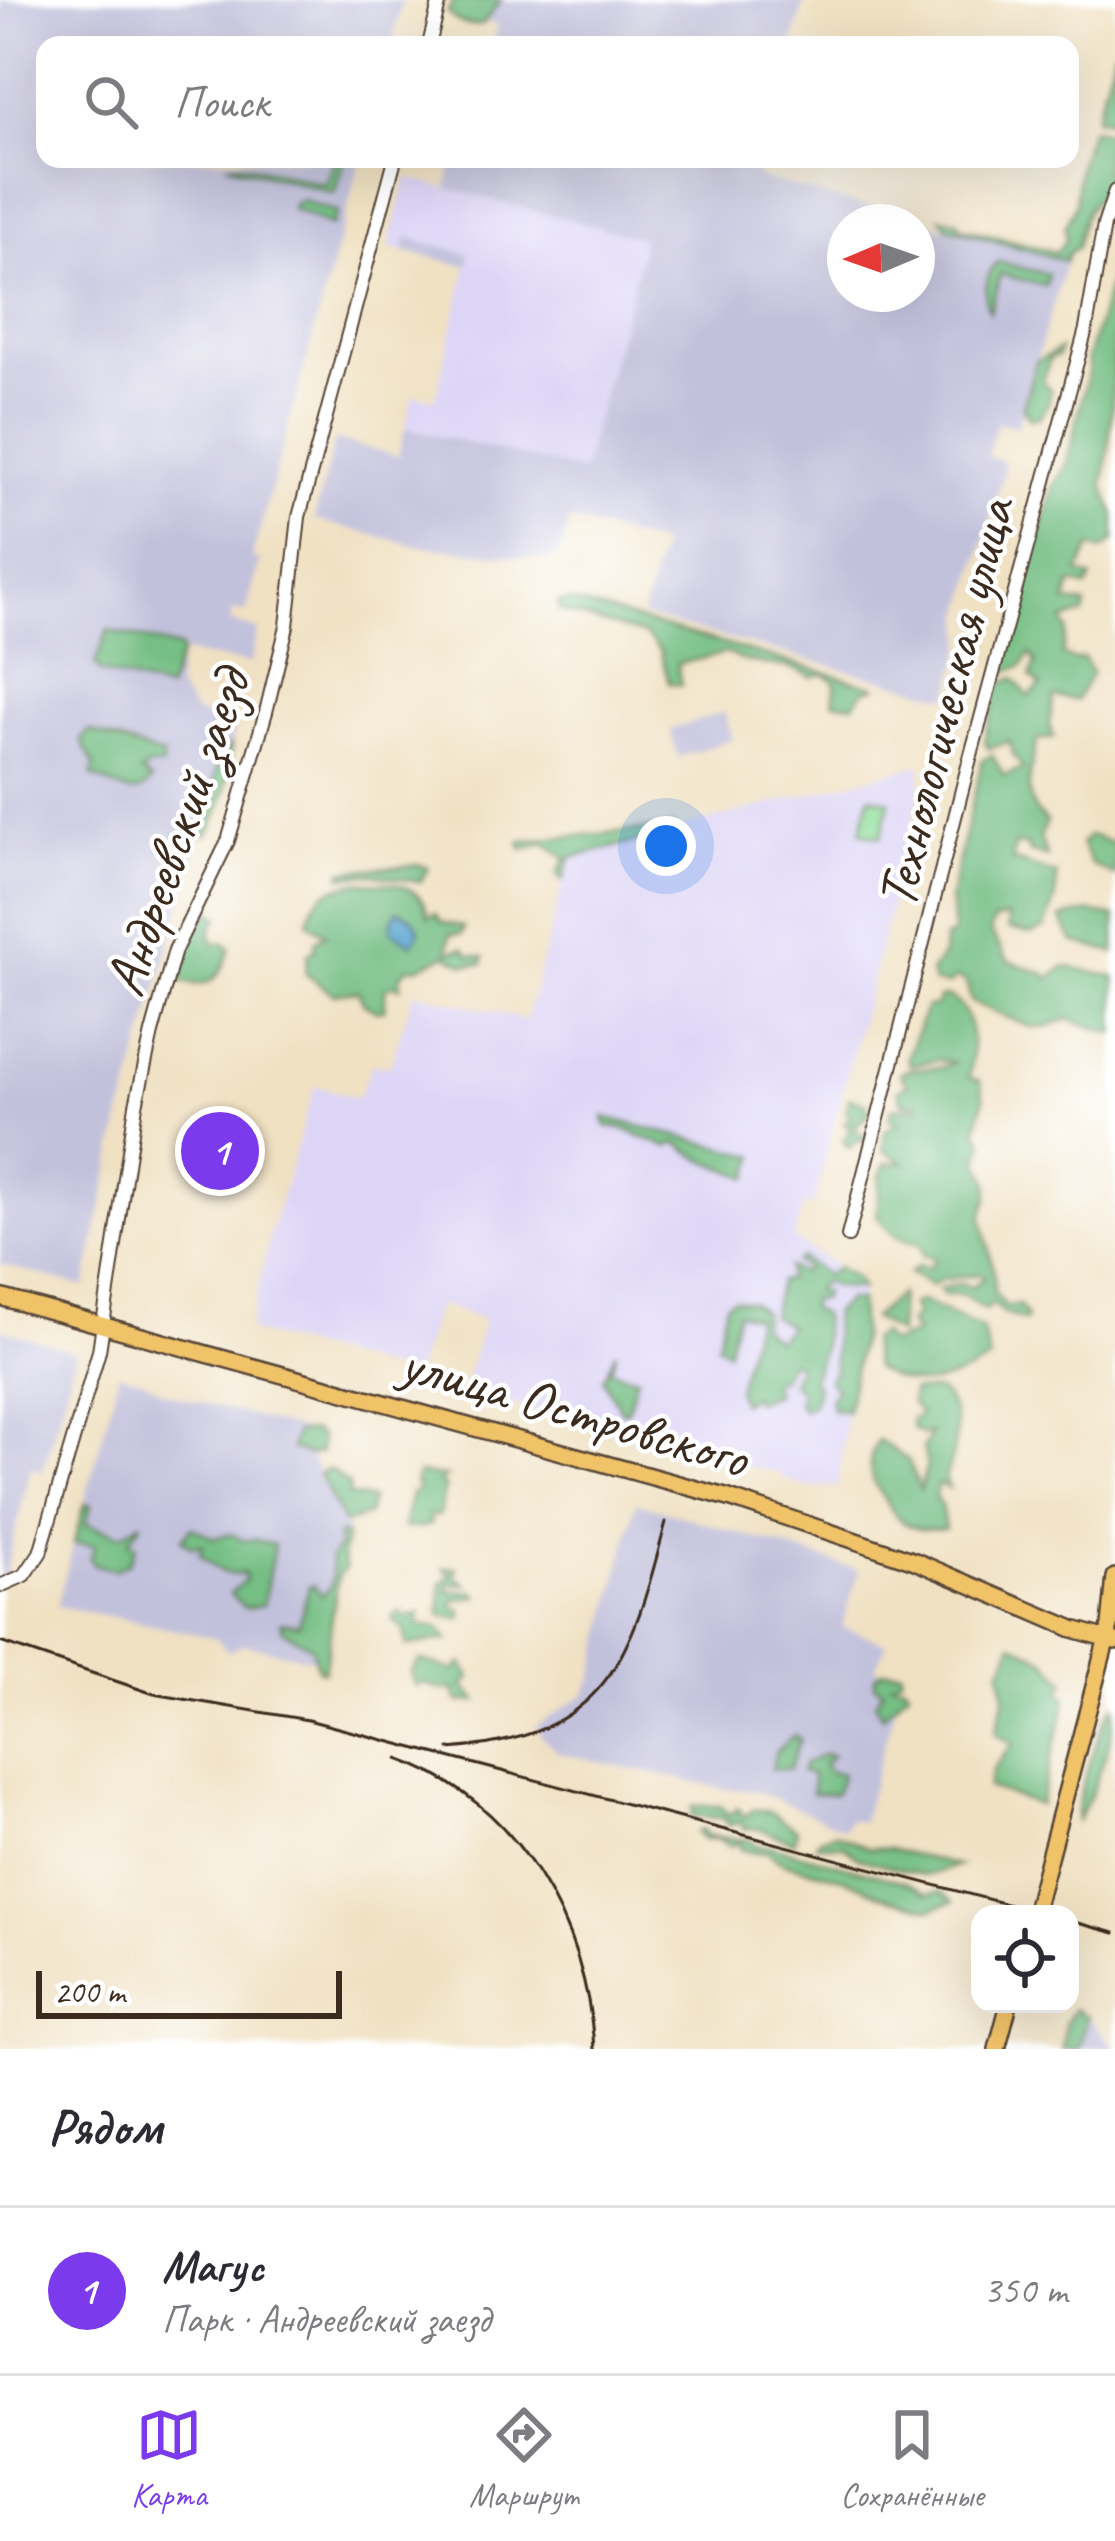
<!DOCTYPE html>
<html lang="ru">
<head>
<meta charset="utf-8">
<style>
  :root { --surface:#fff; --page:#f2f2f3; --text:#2b2b33; --muted:#7c7c81; --line:#e1e1e2; --accent:#7c3aed }
  body { margin:0; font-family:Caveat,sans-serif; background:var(--page); color:var(--text) }
  .controls { position:absolute; right:36px; bottom:36px; display:grid; overflow:hidden; border-radius:24px; box-shadow:0 12px 48px #0002 }
  .controls button { width:108px; height:108px; display:grid; place-items:center; padding:0; border:0; border-bottom:3px solid var(--line); background:var(--surface); color:var(--text); font:60px sans-serif }
  .compass { position:absolute; left:827px; top:204px; width:108px; height:108px; border-radius:50%; background:var(--surface); box-shadow:0 12px 48px #0002; rotate:268deg }
  .scale { position:absolute; left:36px; bottom:30px; width:306px; box-sizing:border-box; padding-left:12px; border:6px solid #3b2a1e; border-top:0; font-size:33px; line-height:42px; white-space:nowrap; color:#3b2a1e; -webkit-text-stroke:9px #fff; paint-order:stroke }
  .you { position:absolute; left:666px; top:846px; width:42px; height:42px; margin:-30px; border:9px solid #fff; border-radius:50%; background:#1a73e8; box-shadow:0 0 0 18px #1a73e833 }
  .badge { display:grid; place-items:center; width:78px; height:78px; border-radius:50%; background:var(--accent); color:#fff; font-size:39px; font-weight:700 }
  .pin { position:absolute; translate:-50% -50%; border:6px solid #fff; box-shadow:0 3px 12px #0006 }
  .list { margin:0; padding:0; list-style:none }
  h2 { display:flex; justify-content:space-between; align-items:center; height:156px; margin:0; padding:0 48px; font-size:51px }
  h2 small { font-size:39px; font-weight:400; color:var(--muted) }
  .list li { display:grid; grid-template-columns:78px 1fr auto; gap:36px; align-items:center; box-sizing:border-box; height:168px; padding:0 48px; border-top:3px solid var(--line) }
  .list b { display:block; font-size:45px; white-space:nowrap }
  .list p { margin:0; font-size:39px; white-space:nowrap; color:var(--muted) }
  .list em { font-size:39px; font-style:normal; color:var(--muted) }
  .icon { flex:none; width:66px; height:66px; fill:none; stroke:currentColor; stroke-width:2; stroke-linecap:round; stroke-linejoin:round }
  .map { position:relative; flex:none; width:1115px; height:2049px; overflow:hidden }
  .search { position:absolute; background:var(--surface); box-shadow:0 12px 48px #0002; left:36px; right:36px; top:36px; height:132px; display:flex; align-items:center; gap:30px; box-sizing:border-box; padding:0 42px; border-radius:24px; color:var(--muted); font-size:45px }
  .sheet { height:324px; background:var(--surface) }
  nav { display:flex; justify-content:space-around; align-items:center; box-sizing:border-box; height:168px; border-top:3px solid var(--line); background:var(--surface); font-size:33px; color:var(--muted) }
  nav a { display:grid; justify-items:center; gap:6px }
  nav .on { color:var(--accent) }
  .map>svg:first-child { display:block }
</style>
</head>
<body>
<div class="map">
<svg width="1115" height="2049" viewBox="0 0 1115 2049">
  <rect width="100%" height="100%" fill="#fff"/>
  <filter id="ink" filterUnits="userSpaceOnUse"><feTurbulence type="fractalNoise" baseFrequency=".00833" numOctaves="2"/><feDisplacementMap in="SourceGraphic" scale="24" xChannelSelector="R" yChannelSelector="G"/><feConvolveMatrix kernelMatrix="1 2 1 2 8 2 1 2 1" color-interpolation-filters="sRGB"/></filter>
  <filter id="wash" filterUnits="userSpaceOnUse"><feTurbulence type="fractalNoise" baseFrequency=".004" numOctaves="4" result="noise"/><feDisplacementMap in="SourceGraphic" scale="48" xChannelSelector="R" yChannelSelector="G"/><feGaussianBlur stdDeviation="2.7" result="paint"/><feColorMatrix in="noise" values="0 0 0 0 0 0 0 0 0 0 0 0 0 0 0 0 0 1.4 0 .05"/><feComposite in="paint" operator="in"/></filter>
  <g filter="url(#wash)">
    <rect width="100%" height="100%" fill="#f0e1c2"/>
    <path fill="#ddd5f6" d="M407,178L640,237L642,247L630,295L582,472L405,428L413,395L435,399L470,255L407,238L404,251L389,247Z
      M921,764L919,796L813,1206L804,1204L793,1239L856,1279L861,1289L838,1486L812,1488L780,1478V1473L694,1455L463,1390L484,1320L437,1304L414,1376L249,1331L271,1230L315,1086L358,1098L372,1064L390,1066L414,992L526,1020L570,858Z"/>
    <path fill="#c2c1dc" fill-rule="evenodd" d="M0,0H403L391,45H45V159H361L252,558L260,561L246,613L233,610L230,622L258,630L251,664L181,653L176,686L195,713L236,724L208,834L200,836L122,1116L85,1287L0,1264Z
      M490,0H805L792,45H492L497,25L485,22Z
      M454,159H761L757,177L1066,261L1017,427L997,422L987,456L1002,461L1005,467L963,615L964,641L949,697L642,616L661,545L569,520L560,555L549,560L418,546L314,520L334,440L398,456L405,428L582,471L630,295L642,247L640,238L447,188ZM845,222H917V294H845Z
      M407,237L470,254L467,266L404,251Z
      M724,712L733,739L678,757L670,730Z
      M0,1329L76,1352L43,1471L31,1468L4,1579L0,1578Z
      M119,1373L145,1380L162,1392L309,1432L305,1445L347,1531L322,1661L243,1644L228,1652L216,1638L57,1606Z
      M636,1502L859,1570L842,1627L887,1643L876,1666L895,1706L862,1822L849,1819L844,1829L757,1791L725,1789L558,1753L542,1737L536,1726L584,1695L593,1677Z
      M1087,2017L1115,2048V2049H1078Z"/>
    <path fill="#92df9c" stroke="#66845d" stroke-width="3" d="M870,796L890,801L881,837L861,832Z"/>
    <path fill="#75be84" stroke="#587451" stroke-width="3" d="M454,0H501L482,25C467,26 458,25 447,12Z
      M1115,48V119H1095Z
      M1091,128L1109,133L1105,170L1108,175L1102,195C1084,204 1080,229 1077,247L1067,254L1066,261L947,227L941,218L957,220L960,227L1056,252L1066,240L1065,226L1075,205L1079,163Z
      M335,159H345L334,193L227,164L239,163L325,184Z
      M302,200L337,212L332,226L292,209L294,202Z
      M998,262L1048,274L1045,286L1000,274L990,312C982,298 986,272 998,262Z
      M1115,265C1115,323 1115,434 1103,484L1115,515V541L1102,550L1090,547L1079,573L1092,578L1087,587L1071,584L1066,602L1086,605L1084,614L1063,620L1067,630L1062,655L1074,660L1083,658L1092,673L1076,700L1054,697L1049,724L1054,737L1037,740C1031,770 1018,801 1047,822L1040,838L1047,857L1029,852L1028,846L1015,844L1012,860L1057,875L1055,900L1045,928L1032,934L1008,929V917L994,920L990,931L1008,961L1046,974L1049,979L1065,966L1115,977V1034L1068,1019L1046,1027H1030L971,1002L966,982L955,978L949,985L934,983L930,973L943,955L944,938L953,935L950,898L982,761L992,755L1004,776L1023,768L1013,754L1010,741L989,749L984,741L1000,684L1014,678L1029,697L1041,685L1031,677L1036,662L1030,653L1023,666L1007,671L1000,679L1054,484L1066,467L1089,368L1087,359Z
      M1060,349L1058,356L1050,358L1043,381L1051,391L1048,405L1038,418H1029L1023,407L1036,361Z
      M558,602H573L877,687L864,690L854,704L833,702L836,682L824,674L810,677C785,659 754,670 727,653L677,664L681,685L669,683L660,651L645,635L560,611Z
      M108,630L179,648L181,653L167,690L101,672L95,664Z
      M89,731L163,756L162,766L148,767L141,773L151,781C134,806 114,783 92,776L94,765L81,740Z
      M231,745C231,772 222,812 208,834L200,835L216,774V759Z
      M673,827V833L570,858L563,881L557,874L566,858L544,843L523,850L521,846V841Z
      M1090,835L1115,844V876L1092,865L1081,844Z
      M420,865L428,868L420,882L372,874L341,876L342,871Z
      M358,882C388,883 422,881 428,916L435,913L442,922L464,927L462,934H450L448,952L463,948L469,955L484,957L483,964H465L446,955L417,968L408,967L400,976L401,987L392,985L385,989V1009L378,1011L364,1004L358,991L333,994L306,974L308,953L315,950V941L326,934L308,922C314,893 329,889 358,882Z
      M210,911L219,916L210,932L213,943H225L230,947C222,977 210,992 179,980L186,949Z
      M1090,912L1115,917V953L1073,942L1061,918Z
      M949,997C976,1011 974,1053 969,1078L980,1081L984,1099L977,1130L984,1142L979,1160L989,1182V1195L982,1217L994,1273V1293L1007,1307L1019,1305L1027,1317L1025,1321L1003,1313L993,1304L984,1310L963,1295H943L939,1289L961,1283L971,1287L985,1277L980,1274L941,1280L931,1286L909,1273L918,1266L929,1269L935,1258L923,1256L920,1244C899,1243 889,1233 877,1216L880,1176L886,1163L904,1162L883,1150L885,1130L898,1124L889,1119L892,1108H919L918,1104L902,1103L898,1090L907,1084L900,1073C916,1064 937,1073 953,1063L938,1060L910,1065L907,1058L926,1007L936,1006L939,998Z
      M849,1098L866,1103L870,1114L856,1125V1132L866,1135L863,1142L855,1141L850,1148L843,1142L850,1128L844,1123L851,1117L845,1111Z
      M604,1117L756,1156L749,1178L701,1159L677,1143L667,1147L624,1129L606,1126Z
      M801,1258L827,1275L837,1267L856,1279L861,1289L833,1287L824,1282L815,1291L824,1293L821,1300H810V1309L823,1316V1348L812,1379L817,1388L813,1404L802,1410L798,1403L800,1392L791,1382L798,1365L789,1361L781,1378L773,1380L774,1394L756,1401L752,1396L741,1403L737,1390L756,1317L737,1312L727,1351L717,1345L726,1303L733,1299L751,1302L763,1312L762,1328L776,1340L789,1326L771,1316L779,1281L788,1279V1267L801,1273L805,1268L796,1262Z
      M900,1294L898,1334L872,1318Z
      M847,1300L859,1301L861,1334L847,1411L832,1409L830,1399L836,1389L828,1380L834,1371L833,1313Z
      M921,1301L982,1329L990,1360C948,1384 917,1395 874,1368L870,1341L881,1333L889,1344L916,1334L908,1323L916,1315L911,1305Z
      M616,1351L611,1370L637,1377L627,1412L621,1411L603,1379Z
      M912,1391H939C965,1414 956,1449 945,1478L949,1488L937,1484L935,1497L941,1505L945,1529C907,1532 900,1525 881,1494C868,1473 866,1462 878,1440L908,1460L920,1490L927,1466L923,1448L931,1433L923,1435L912,1428L911,1419L921,1414L911,1404Z
      M313,1431L320,1437V1453L308,1455L291,1449L295,1433Z
      M329,1469L349,1485V1496L371,1499L368,1515L344,1524L319,1473Z
      M418,1474L446,1477L439,1482L445,1487L439,1516L429,1515L431,1524L421,1528L403,1527L411,1494L418,1490L415,1482Z
      M84,1504L91,1505L86,1524L121,1535L142,1522L129,1542L136,1545L129,1563L114,1570L93,1564L90,1559L95,1545L74,1543Z
      M192,1527L214,1538L230,1534L245,1541L253,1539L274,1545L263,1605L244,1608L230,1594L245,1580L244,1573C222,1578 217,1567 200,1554L202,1545L192,1547L182,1539Z
      M340,1534L346,1536L342,1557L345,1569L339,1574C332,1607 330,1641 324,1671L318,1670L311,1647L283,1630L281,1622L299,1624L309,1587L313,1585L322,1595C338,1585 330,1574 331,1558L339,1546L337,1539Z
      M444,1568H457L455,1576L466,1584H450L448,1591L475,1592L478,1596L454,1600L452,1606L462,1610V1619L440,1615L441,1583L451,1576Z
      M399,1611L407,1618L420,1613L419,1625L438,1628L448,1640L406,1646L404,1629L392,1620Z
      M1013,1643L1046,1660L1066,1681L1061,1691L1067,1697C1060,1734 1047,1768 1040,1805L988,1788L993,1770L1013,1744L996,1733L1005,1695L1001,1671Z
      M420,1660L454,1671L462,1663L471,1678L463,1686L477,1701L458,1702L453,1689H438L424,1683L416,1686L411,1673Z
      M883,1670H901V1677L892,1682L904,1684L909,1690L882,1716L875,1702L883,1690L875,1685V1676Z
      M1115,1705C1115,1738 1093,1793 1077,1821C1074,1802 1102,1718 1115,1705Z
      M795,1735L800,1739L789,1769H772L776,1751Z
      M825,1754L832,1756L823,1765L830,1772L842,1774L835,1794L812,1793V1775L801,1772L804,1764Z
      M693,1806H720L729,1815L738,1808L744,1817L754,1809L770,1812L797,1830L794,1842L760,1829H744L741,1823L728,1825L724,1818L692,1816Z
      M703,1829L708,1836L751,1840L758,1846H772L904,1882L927,1894L942,1892L953,1902L931,1909L892,1899L842,1878L784,1863L765,1851L755,1853L740,1849V1842L731,1846L718,1839H703L697,1832Z
      M835,1833L869,1848L889,1849L958,1866L925,1876L858,1858L843,1845H816L820,1838Z
      M1074,2009L1087,2017L1078,2049H1062L1065,2023Z"/>
    <path fill="#57a4d0" stroke="#496777" stroke-width="3" d="M397,910C409,916 415,916 419,931L412,944L392,931L391,923Z"/>
  </g>
  <g filter="url(#ink)">
    <g fill="none" stroke-linecap="round" stroke-linejoin="round">
      <defs>
        <path id="minor" d="M429,45L440,0
          M848,1236L968,766L1086,329L1104,225L1115,191
          M0,1586L25,1575L40,1553L99,1351L136,1105L152,1033L175,950L228,841L266,712L287,626L299,517L395,159"/>
        <path id="major" d="M0,1297L729,1498L915,1561L1073,1629L1115,1641
          M1034,1914L1110,1626L1115,1577
          M997,2049L1009,2004"/>
      </defs>
      <use href="#minor" stroke="#564537" stroke-width="16"/>
      <use href="#major" stroke="#564537" stroke-width="20"/>
      <use href="#minor" stroke="#fff" stroke-width="12"/>
      <use href="#major" stroke="#f1c369" stroke-width="15"/>
      <path stroke="#3b2a1e" stroke-width="3" d="M0,1642L154,1694L308,1720L1044,1914
        M449,1749C608,1737 631,1658 666,1522
        M398,1759C518,1800 587,1926 594,2049
        M1070,1921L1115,1933"/>
    </g>
  </g>
  <g text-anchor="middle" stroke-width="9" stroke-linejoin="round" paint-order="stroke">
    <g font-size="57" fill="#3b2a1e" stroke="#fff">
      <text transform="translate(944 703) rotate(-76)" y="20">Технологическая улица</text>
      <text transform="translate(176 832) rotate(-71)" y="20">Андреевский заезд</text>
      <text transform="translate(575 1409) rotate(16)" y="20">улица Островского</text>
    </g>
  </g>
</svg>
<div class="controls">
<button><svg class="icon" aria-label="locate" viewBox="0 0 24 24"><circle cx="12" cy="12" r="6"/><path d="M12 2v4M12 18v4M2 12h4M18 12h4"/></svg></button>
</div>
<svg class="compass" viewBox="-18 -18 36 36"><path d="M0-13l5 13h-10z" fill="#e53935"/><path d="M0 13l5-13h-10z" fill="#7c7c81"/></svg>
<div class="scale">200 m</div>
<div class="you"></div>
<div class="pin badge" style="left:220px;top:1151px">1</div>
<div class="search"><svg class="icon" aria-label="search" viewBox="0 0 24 24"><circle cx="10" cy="10" r="6"/><path d="M15 15l6 6"/></svg>Поиск</div>
</div>
<section class="sheet">
<h2>Рядом<small></small></h2>
<ul class="list">
<li><span class="badge">1</span><div><b>Магус</b><p>Парк · Андреевский заезд</p></div><em>350 m</em></li>
</ul>
</section>
<nav>
<a class="on"><svg class="icon" aria-label="map" viewBox="0 0 24 24"><path d="M3 6l6-2 6 2 6-2v14l-6 2-6-2-6 2zM9 4v14M15 6v14"/></svg>Карта</a>
<a><svg class="icon" aria-label="directions" viewBox="0 0 24 24"><path d="M12 3l9 9-9 9-9-9zM9 14v-3h6M13 9l2 2-2 2"/></svg>Маршрут</a>
<a><svg class="icon" aria-label="saved" viewBox="0 0 24 24"><path d="M7 4h10v16l-5-4-5 4z"/></svg>Сохранённые</a>
</nav>
</body>
</html>
